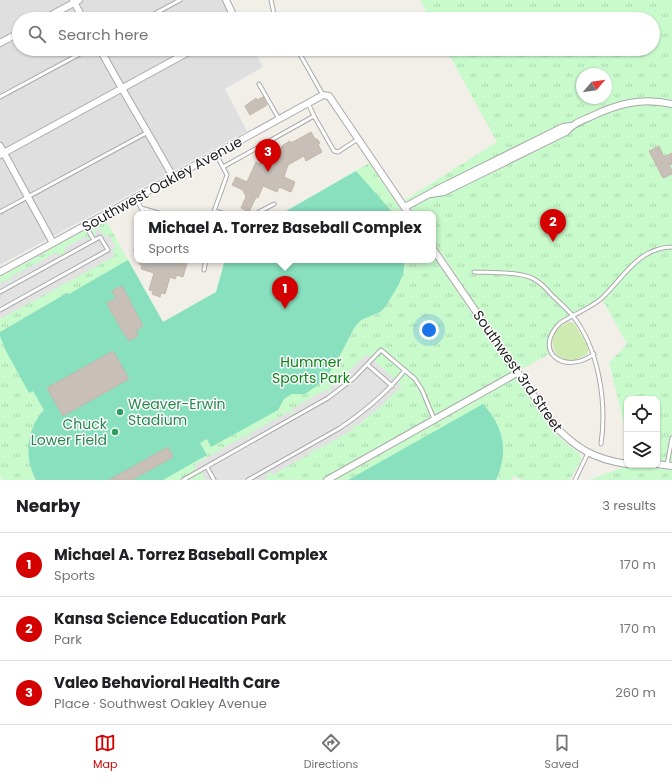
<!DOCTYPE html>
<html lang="en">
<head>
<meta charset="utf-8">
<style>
  :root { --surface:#fff; --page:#f6f6f6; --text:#202124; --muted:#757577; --line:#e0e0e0; --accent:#d40000 }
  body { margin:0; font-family:Poppins,sans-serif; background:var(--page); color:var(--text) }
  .controls { position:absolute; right:12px; bottom:12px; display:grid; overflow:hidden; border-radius:8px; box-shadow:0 1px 3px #0004 }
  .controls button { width:36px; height:36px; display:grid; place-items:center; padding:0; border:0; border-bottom:1px solid var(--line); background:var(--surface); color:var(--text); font:20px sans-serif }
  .compass { position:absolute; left:576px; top:68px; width:36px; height:36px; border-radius:50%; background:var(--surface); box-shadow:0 1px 3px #0004; rotate:61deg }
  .you { position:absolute; left:429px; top:330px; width:14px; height:14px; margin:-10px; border:3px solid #fff; border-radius:50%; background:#1a73e8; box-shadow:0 0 0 6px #1a73e833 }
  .badge { display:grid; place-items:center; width:26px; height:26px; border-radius:50%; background:var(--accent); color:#fff; font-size:13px; font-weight:700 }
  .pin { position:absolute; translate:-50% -33px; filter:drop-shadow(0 1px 2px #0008) }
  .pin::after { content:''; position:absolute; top:21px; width:14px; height:12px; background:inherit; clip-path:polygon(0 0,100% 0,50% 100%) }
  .popup { position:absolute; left:134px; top:211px; width:302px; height:52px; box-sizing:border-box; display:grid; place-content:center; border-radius:8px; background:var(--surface); filter:drop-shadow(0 1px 3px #0005); font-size:13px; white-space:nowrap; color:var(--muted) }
  .popup b { font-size:15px; color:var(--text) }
  .popup::after { content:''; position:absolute; left:50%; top:100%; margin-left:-8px; border:8px solid transparent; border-top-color:var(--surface) }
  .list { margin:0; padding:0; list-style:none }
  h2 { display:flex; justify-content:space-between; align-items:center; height:52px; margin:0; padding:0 16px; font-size:17px }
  h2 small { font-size:13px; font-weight:400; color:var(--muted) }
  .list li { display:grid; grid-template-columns:26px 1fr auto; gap:12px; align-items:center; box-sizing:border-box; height:64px; padding:0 16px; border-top:1px solid var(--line) }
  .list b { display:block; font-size:15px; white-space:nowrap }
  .list p { margin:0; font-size:13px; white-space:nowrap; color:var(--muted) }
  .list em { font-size:13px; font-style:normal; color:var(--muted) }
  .icon { flex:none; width:22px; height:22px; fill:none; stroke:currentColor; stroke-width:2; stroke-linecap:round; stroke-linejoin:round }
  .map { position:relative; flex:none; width:672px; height:480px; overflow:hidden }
  .search { position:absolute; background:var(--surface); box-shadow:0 1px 3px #0004; left:12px; right:12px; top:12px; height:44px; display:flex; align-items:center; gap:10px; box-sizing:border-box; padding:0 14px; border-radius:22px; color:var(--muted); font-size:15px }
  .sheet { height:244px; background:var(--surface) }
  nav { display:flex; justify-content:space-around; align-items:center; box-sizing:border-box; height:56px; border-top:1px solid var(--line); background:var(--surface); font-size:11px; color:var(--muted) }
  nav a { display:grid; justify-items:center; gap:2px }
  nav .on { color:var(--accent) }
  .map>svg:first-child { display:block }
</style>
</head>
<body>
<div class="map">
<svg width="672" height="480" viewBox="0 0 672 480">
  <defs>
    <pattern id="park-tufts" width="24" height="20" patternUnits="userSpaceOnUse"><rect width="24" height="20" fill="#c8facc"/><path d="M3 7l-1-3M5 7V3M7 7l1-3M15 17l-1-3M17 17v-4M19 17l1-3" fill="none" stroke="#acd6af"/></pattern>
  </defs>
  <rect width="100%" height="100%" fill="#f2efe9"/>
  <path fill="#e0dfdf" d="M0,0H223L235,19H19V49H254L263,67L225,89L247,131L0,265Z"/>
  <path fill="#cdebb0" d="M568,322L574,323L589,348L587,354C583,356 579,359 575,360C561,365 548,348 554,334C556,328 563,325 568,322Z"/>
  <path fill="url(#park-tufts)" fill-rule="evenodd" d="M420,0H672V480H589L629,465H657V399H627V455L625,427L609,363L627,344L602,299L560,323L550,337L551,353L520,370L433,241V214H414L405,200L497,142L446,49H653V19H430ZM582,74H606V98H582Z
    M369,163L404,214H281Z
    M105,219L163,322L216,292L225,260H433V256L548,424L562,440L580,454L581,460L570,480H522L514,476L512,480H2L0,476V277Z"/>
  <path fill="#88e0be" d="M356,171L394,214H281Z
    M128,260L163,322L216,292L225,260H405L403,274L399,284L386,306L380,312L361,320L354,328L336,363L327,376L321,383L305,394H292L284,399L278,410L211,447L207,439L200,443L207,455L163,480H36C24,458 26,429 44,410L33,391L29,393L6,351L0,336V332L67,293L69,294Z
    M483,404C504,427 509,451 496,480H348Z"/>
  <path fill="#e2e2e2" d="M100,228L105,237L109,234L116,248L112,250L115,256L0,319V283L7,279L10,283L12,282L9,278L57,252L60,256L66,252L64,248L86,236L89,240L96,236L94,231Z
    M367,354L402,386L380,407L357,426L354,423L353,424L355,428L347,433L315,451L313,447L311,448L313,452L272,475L269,471L267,472L269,477L263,480H205L202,473L199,474L194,465L246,435L249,439L250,438L248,434L290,411L292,415L294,414L292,409L327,389L330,393L332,392L329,387L343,377Z"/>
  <path fill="#c7bfb8" stroke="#c4b6ab" d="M263,97L267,105L250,115L245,106L256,98L257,100Z
    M311,132L315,139H317L320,143L318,144L322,152L306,161L304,156L288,165L284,177L295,182L291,192L279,187L277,192L263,186L258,198L256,197L249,212L241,208L246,197L243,190L232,185L236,177L247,182L256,162L260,164L276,155L275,152L282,148L281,147L283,145L290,141L291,143Z
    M659,146L664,157L672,153V164L669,165L672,170V174L663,178L649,151Z
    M140,260H188L183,277L177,275L175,279L170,277L165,294L161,293L160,297L152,294L153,291L149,290L154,273L141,269L142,265L139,264Z
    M122,286L143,326L136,331L138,336L129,341L125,334H124L113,314H112L107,303L116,298L112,291Z
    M113,351L129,379L63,416L47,388Z
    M168,447L173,457L132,480H109Z"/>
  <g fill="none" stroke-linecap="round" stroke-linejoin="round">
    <defs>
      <path id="service" d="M271,0L274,14L278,19
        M145,19L180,0
        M297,49L323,95
        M259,84L279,119
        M0,97L89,49
        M314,116L334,151L338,152L358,139
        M223,167L314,116L308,103
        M136,198L144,214
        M141,208L162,214
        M214,211L226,214
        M0,212L148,132
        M213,214L227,175L216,154
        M255,214L274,204
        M85,225L94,240
        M136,250L137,248
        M204,270L206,260
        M474,272C491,273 524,271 537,281C544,285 549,293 555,298C561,304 567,309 572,315C599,348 607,403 601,444
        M0,292L100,237L108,250L0,310
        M594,354C564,376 532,351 560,323C574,314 591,308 602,298C624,277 638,248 672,247
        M368,365L392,386
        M667,465L672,438
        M207,467L214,480
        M183,480L328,398L354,378L381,350L415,379L422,390L434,419
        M248,480L340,428C365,411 386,394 405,370
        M575,480L588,453"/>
      <path id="minor" d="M73,0L83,19
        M226,0L235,19
        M44,19L79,0
        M0,43L19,33
        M100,49C123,92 149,134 173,177
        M0,146L53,243
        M0,155L194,49
        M431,194L444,192L566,132C572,124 581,121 590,117C617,104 641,97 672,104
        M405,207L440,188L563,127L571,126
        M433,249L554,425C577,449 594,459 627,464
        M0,272L323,95L329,96L409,214
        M657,464L672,466
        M327,480L517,373"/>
    </defs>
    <use href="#service" stroke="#a9a9a9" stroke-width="5"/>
    <use href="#minor" stroke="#a9a9a9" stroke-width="8"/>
    <use href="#service" stroke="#fff" stroke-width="3"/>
    <use href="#minor" stroke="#fff" stroke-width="6"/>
  </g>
  <g fill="#2e9e5b" stroke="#fff" stroke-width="1.5">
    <circle cx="120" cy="412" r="4"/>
    <circle cx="115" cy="432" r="4"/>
  </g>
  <g text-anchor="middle" stroke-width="3" stroke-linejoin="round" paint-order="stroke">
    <g font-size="14" fill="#222" stroke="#fff">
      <text transform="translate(162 184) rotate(-29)" y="5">Southwest Oakley Avenue</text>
      <text transform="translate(518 371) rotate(55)" y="5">Southwest 3rd Street</text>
    </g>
    <g font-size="14" fill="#0c8416" stroke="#fff">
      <text x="311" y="367">Hummer<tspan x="311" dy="16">Sports Park</tspan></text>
    </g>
    <g font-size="14" fill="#27864d" stroke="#fff" text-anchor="start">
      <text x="128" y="409">Weaver-Erwin<tspan x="128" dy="16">Stadium</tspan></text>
      <text x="107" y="429" text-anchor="end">Chuck<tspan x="107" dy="16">Lower Field</tspan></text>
    </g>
  </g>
</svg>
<div class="controls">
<button><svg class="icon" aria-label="locate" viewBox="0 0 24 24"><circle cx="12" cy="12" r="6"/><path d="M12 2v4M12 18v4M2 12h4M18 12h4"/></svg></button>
<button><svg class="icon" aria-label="layers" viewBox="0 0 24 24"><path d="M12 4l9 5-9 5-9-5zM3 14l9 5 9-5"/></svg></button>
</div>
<svg class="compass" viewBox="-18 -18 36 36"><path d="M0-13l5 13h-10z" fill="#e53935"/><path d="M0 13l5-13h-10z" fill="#757577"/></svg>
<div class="you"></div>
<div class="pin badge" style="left:285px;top:309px">1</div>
<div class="popup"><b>Michael A. Torrez Baseball Complex</b>Sports</div>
<div class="pin badge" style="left:553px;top:242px">2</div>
<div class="pin badge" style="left:268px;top:172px">3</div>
<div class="search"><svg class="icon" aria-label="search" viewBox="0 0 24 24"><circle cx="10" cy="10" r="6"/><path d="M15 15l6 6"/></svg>Search here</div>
</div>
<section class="sheet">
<h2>Nearby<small>3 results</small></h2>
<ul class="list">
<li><span class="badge">1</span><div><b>Michael A. Torrez Baseball Complex</b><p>Sports</p></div><em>170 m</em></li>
<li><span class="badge">2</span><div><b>Kansa Science Education Park</b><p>Park</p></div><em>170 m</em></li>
<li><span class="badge">3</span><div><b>Valeo Behavioral Health Care</b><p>Place · Southwest Oakley Avenue</p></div><em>260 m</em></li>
</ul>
</section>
<nav>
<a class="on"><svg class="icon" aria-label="map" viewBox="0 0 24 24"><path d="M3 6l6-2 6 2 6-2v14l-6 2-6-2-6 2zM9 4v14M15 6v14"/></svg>Map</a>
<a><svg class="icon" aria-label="directions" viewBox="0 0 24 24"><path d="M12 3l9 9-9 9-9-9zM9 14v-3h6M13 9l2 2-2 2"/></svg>Directions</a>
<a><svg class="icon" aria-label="saved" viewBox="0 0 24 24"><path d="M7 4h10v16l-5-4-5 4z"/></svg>Saved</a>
</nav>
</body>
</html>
